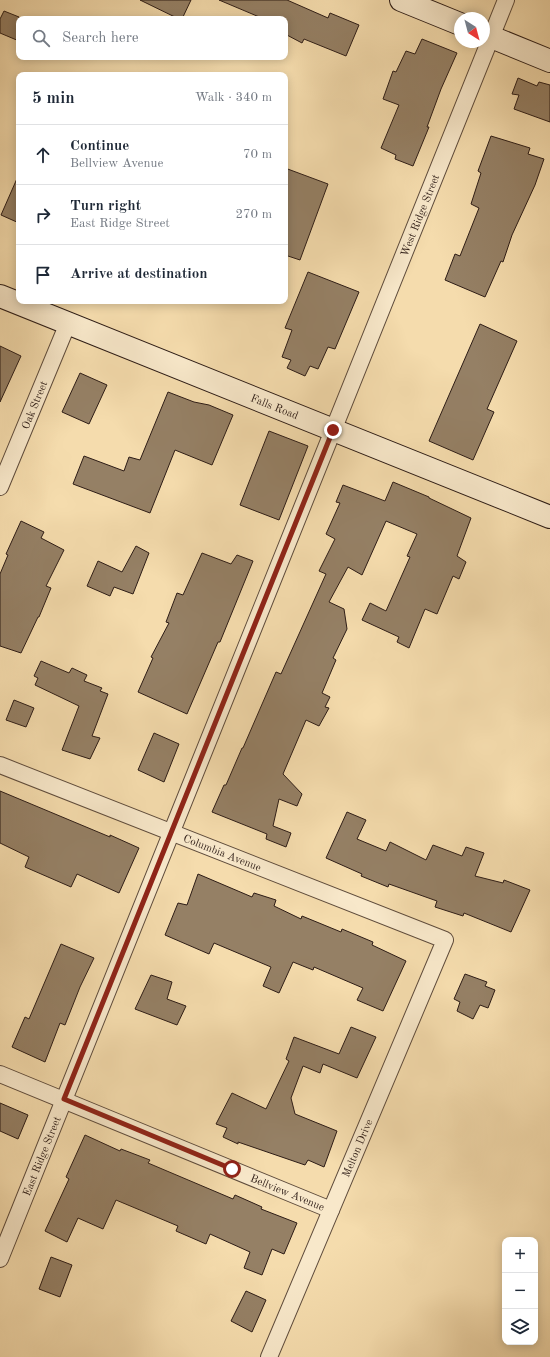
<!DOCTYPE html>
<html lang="en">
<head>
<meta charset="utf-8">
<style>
  :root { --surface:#fff; --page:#f2f2f3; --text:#1f2937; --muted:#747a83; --line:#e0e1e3 }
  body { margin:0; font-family:"Old Standard TT",serif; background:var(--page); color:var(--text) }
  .controls { position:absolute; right:12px; bottom:12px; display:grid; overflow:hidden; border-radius:8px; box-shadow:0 2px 10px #0003 }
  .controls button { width:36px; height:36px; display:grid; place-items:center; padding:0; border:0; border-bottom:1px solid var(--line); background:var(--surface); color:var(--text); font:20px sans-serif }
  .compass { position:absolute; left:454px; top:12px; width:36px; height:36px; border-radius:50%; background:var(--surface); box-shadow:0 2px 10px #0003; rotate:144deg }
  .stop { position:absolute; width:12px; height:12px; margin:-9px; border:3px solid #8f2418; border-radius:50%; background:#fff }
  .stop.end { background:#8f2418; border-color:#fff; box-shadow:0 1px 4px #0008 }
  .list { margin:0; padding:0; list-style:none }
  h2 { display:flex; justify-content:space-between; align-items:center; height:52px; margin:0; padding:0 16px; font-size:17px }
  h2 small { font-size:13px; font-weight:400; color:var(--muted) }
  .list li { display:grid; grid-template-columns:26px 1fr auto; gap:12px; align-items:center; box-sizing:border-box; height:60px; padding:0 16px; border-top:1px solid var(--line) }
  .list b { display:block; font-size:15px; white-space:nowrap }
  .list p { margin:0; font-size:13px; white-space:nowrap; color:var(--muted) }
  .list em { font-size:13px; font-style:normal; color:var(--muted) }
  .icon { flex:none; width:22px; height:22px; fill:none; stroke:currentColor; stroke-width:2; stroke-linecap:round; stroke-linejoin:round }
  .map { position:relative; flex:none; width:550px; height:1357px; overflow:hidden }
  .search { position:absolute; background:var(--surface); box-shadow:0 2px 10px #0003; left:16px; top:16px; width:272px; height:44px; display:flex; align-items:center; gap:10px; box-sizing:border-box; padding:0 14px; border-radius:8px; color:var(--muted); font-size:15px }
  .panel { position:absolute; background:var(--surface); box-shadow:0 2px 10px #0003; left:16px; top:72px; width:272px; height:232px; border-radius:8px }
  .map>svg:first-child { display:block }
</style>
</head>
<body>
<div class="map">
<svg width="550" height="1357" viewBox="0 0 550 1357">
  <rect width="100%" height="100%" fill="#f5dcad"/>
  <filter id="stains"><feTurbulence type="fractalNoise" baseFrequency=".005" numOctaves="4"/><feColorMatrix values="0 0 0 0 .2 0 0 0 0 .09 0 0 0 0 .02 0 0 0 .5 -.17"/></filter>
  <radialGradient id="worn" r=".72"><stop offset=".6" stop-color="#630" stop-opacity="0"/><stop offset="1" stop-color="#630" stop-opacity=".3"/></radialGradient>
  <path fill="#958065" stroke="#2d1c16" d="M140,0H191L182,19H179Z
    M219,0H287L328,18L330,13L359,25L346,56L304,39L302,43L285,34V19H264Z
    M4,11L19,17V41L0,33V19Z
    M422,39L457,53L441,89L427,127H429L413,166L395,159L396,155L381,148L399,105L383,99L393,71L396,72L406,51L415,54Z
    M518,78L537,86L539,82L550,85V122L514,109L519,95L512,94Z
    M491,136L530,148L528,154L544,159L535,185L512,235L503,262L501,261L485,297L445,280L455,254L460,256L479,208L471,204L481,173L478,171Z
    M285,168L328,184L300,260L285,255Z
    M19,174V223L1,215Z
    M308,272L359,292L335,349L328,347L318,369L310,366L305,376L287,368L291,360L282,357L292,330L285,328Z
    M480,324L517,341L487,409L494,412L473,460L429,441Z
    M0,346L21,356L0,402Z
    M80,373L107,385L89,424L62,412Z
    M168,392L194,402L209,405L233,415L212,465L175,450L150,513L73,484L84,456L124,471L129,457L140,460Z
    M269,431L308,446L279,520L240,505Z
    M393,482L429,497V498L471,518L457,556L466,562L459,579L453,576L437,614L425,609L409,648L397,642L399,637L362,620L370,603L386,611L410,557L407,556L417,534L386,521L362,575L348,567L329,602L344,609L347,629L333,658L336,660L322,693L330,697L325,707L329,708L319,726L306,720L283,774L302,794L297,806L279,799L273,826L291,833L286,847L266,839L267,834L212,812L224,785H226L242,748H243L276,672L281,674L326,574L319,571L335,539L326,534L340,503L336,502L343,485L385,501Z
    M21,521L44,532L41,538L64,550L46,586L51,588L39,617H38L21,653L0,646V574L8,555L6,554Z
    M136,546L149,553L133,594L114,587L110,596L87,586L98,561L122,572Z
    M202,553L231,564L237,555L253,561L220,642H218L187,714L138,692L153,658L151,657L169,623L166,622L177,593L183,595Z
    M41,661L69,673L72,668L87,675L84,681L102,688L100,691L108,694L92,736L100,738L90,759L62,750L79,706L35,685L38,678L34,676Z
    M14,700L34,708L26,727L6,720Z
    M154,733L179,744L164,782L138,770Z
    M0,791L110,837V835L139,848L119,893L77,874L71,887L25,867L29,857L0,843Z
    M347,812L366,820L357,839L386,851L390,842L426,860L433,845L462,856L466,847L484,853L475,876L503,883L504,880L530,890L511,932L464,913L463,916L435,907L437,901L389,884L388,887L361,876L362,874L326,858Z
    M198,874L252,897L254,893L276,900L274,906L301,919L302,916L341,932L342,929L373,942L372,945L406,961L383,1011L357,1000L363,988L314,967L313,970L293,962L279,993L263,986L271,967L214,943L209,954L165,935L178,903L187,905Z
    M61,944L94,958L80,987L65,1025L60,1023L45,1062L12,1047L25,1017L29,1019Z
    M465,974L487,982L485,986L495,990L488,1008L480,1005L473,1019L457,1011L460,1002L454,999Z
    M151,975L172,982L167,999L186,1006L177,1025L135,1009Z
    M351,1027L376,1037L357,1078L323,1064L320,1073L303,1066L291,1098L295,1114L337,1131L324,1167L308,1160L305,1165L238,1142V1144L223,1137L227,1128L216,1124L232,1093L266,1109L289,1061L286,1059L294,1037L339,1054Z
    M0,1103L28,1115L18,1139L0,1131Z
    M85,1135L120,1151L121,1149L150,1160L148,1163L233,1199L235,1195L262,1207L261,1209L297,1223L284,1254L272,1249L262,1275L244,1268L250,1252L210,1234L206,1244L176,1231L178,1226L116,1200L103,1229L78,1218L67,1242L45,1231L69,1179L66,1177Z
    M51,1257L72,1265L60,1297L39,1289Z
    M246,1291L266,1300L252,1332L231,1321Z"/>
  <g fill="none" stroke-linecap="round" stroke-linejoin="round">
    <defs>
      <g id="street">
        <path id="s1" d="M0,487L68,323"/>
        <path id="s2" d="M0,765L445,940L269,1357"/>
        <path id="s3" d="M0,1074L331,1210"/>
        <path id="s4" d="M0,1259L506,0"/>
      </g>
      <g id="secondary">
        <path d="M401,0L460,24"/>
        <path d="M484,34L550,61"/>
        <path id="s5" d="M0,296L550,517"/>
      </g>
    </defs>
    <use href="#street" stroke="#5f4c3c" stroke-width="18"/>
    <use href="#secondary" stroke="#2d1c16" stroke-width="24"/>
    <use href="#street" stroke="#f8e8ca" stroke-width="16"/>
    <use href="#secondary" stroke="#f8e8ca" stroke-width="22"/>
  </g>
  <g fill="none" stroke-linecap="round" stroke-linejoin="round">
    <path stroke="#8f2418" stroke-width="5" d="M232,1169L64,1099L333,430"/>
  </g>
  <g text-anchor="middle" stroke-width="3" stroke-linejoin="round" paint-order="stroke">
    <g font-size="11" fill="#2d1c16" stroke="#f8e8ca">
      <text dy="4" stroke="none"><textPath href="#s4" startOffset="1125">West Ridge Street</textPath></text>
      <text dy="4" stroke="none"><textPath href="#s1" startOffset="89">Oak Street</textPath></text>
      <text dy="4" stroke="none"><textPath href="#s5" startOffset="296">Falls Road</textPath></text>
      <text dy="4" stroke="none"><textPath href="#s2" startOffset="239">Columbia Avenue</textPath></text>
      <text transform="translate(357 1148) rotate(-67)" y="4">Melton Drive</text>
      <text dy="4" stroke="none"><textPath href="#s4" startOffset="111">East Ridge Street</textPath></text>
      <text dy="4" stroke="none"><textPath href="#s3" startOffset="311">Bellview Avenue</textPath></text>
    </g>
  </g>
  <rect width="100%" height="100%" filter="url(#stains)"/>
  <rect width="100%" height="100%" fill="url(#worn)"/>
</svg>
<div class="controls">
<button>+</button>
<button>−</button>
<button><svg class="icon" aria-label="layers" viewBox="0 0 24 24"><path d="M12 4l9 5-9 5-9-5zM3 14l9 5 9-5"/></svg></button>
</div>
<svg class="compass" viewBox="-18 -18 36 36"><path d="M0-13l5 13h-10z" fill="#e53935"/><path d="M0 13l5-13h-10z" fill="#747a83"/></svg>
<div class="stop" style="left:232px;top:1169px"></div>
<div class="stop end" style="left:333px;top:430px"></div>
<div class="search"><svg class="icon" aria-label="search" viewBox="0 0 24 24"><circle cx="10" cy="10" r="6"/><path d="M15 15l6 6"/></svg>Search here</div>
<section class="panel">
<h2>5 min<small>Walk · 340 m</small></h2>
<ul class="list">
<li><svg class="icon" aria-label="ahead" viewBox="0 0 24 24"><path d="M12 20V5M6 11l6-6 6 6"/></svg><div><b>Continue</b><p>Bellview Avenue</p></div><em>70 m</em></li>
<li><svg class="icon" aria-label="right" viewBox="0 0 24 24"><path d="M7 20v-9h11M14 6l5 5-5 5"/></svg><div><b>Turn right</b><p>East Ridge Street</p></div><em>270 m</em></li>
<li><svg class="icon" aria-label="arrive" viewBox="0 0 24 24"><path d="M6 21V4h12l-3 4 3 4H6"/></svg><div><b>Arrive at destination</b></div></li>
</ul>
</section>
</div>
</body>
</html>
